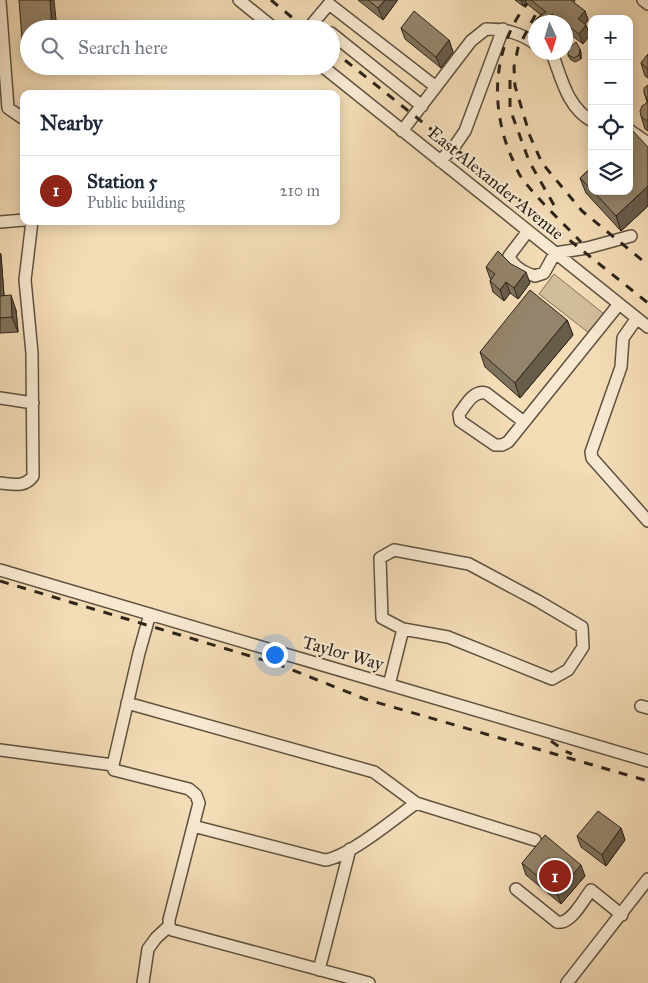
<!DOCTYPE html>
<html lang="en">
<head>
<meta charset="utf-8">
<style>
  :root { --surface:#fff; --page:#f6f6f7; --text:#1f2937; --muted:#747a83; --line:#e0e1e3; --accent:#8f2418 }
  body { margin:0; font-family:"IM FELL Great Primer",serif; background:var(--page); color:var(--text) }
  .controls { position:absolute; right:15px; top:15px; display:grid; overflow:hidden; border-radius:10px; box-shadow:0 2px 12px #0003 }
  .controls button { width:45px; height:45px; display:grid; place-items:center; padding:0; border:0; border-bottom:1px solid var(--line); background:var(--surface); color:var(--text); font:25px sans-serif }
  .compass { position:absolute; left:528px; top:15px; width:45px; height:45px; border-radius:50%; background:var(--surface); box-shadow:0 2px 12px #0003; rotate:176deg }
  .you { position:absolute; left:274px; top:654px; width:18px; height:18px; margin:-12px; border:4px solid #fff; border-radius:50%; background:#1a73e8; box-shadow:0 0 0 8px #1a73e833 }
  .badge { display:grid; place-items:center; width:32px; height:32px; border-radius:50%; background:var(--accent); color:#fff; font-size:16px; font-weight:700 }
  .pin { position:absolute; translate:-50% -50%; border:2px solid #fff; box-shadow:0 1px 5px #0006 }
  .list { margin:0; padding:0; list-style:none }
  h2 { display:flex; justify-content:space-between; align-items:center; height:65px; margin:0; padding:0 20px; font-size:21px }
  h2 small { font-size:16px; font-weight:400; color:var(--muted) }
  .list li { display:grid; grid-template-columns:32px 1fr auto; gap:15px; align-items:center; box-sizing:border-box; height:70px; padding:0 20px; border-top:1px solid var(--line) }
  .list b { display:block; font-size:19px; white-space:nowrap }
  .list p { margin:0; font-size:16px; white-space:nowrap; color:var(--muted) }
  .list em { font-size:16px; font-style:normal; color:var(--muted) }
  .icon { flex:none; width:28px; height:28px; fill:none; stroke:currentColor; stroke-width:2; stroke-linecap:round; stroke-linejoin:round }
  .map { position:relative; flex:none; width:648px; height:983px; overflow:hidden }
  .search { position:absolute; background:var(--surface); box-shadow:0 2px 12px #0003; left:20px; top:20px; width:320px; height:55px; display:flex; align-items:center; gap:12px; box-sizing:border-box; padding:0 18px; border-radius:28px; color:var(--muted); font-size:19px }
  .panel { position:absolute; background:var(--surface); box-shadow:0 2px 12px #0003; left:20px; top:90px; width:320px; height:135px; border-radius:10px }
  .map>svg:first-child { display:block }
</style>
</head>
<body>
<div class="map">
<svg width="648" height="983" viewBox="0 0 648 983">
  <rect width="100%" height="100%" fill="#f3dcb6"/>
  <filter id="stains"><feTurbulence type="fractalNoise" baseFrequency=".004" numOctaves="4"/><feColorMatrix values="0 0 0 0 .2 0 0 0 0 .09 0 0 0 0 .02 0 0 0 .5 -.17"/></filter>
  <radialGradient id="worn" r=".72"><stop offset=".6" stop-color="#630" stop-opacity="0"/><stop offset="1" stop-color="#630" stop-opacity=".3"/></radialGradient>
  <path fill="#d2bd9b" stroke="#80705a" d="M554,274L604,314L589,333L539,294Z"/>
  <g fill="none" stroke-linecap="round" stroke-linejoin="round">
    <defs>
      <path id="minor" d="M239,0L275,29
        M643,0L648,4
        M0,1L8,108L24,119
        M308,29L329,4L436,87
        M331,33L422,106
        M548,52L553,56C562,80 568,108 592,121
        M322,66L648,327
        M629,130L648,143
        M402,131L471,41L486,29C506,29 520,33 536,44
        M440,161L454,147L465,131L503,29
        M0,222L24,220
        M528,231L509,256C513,267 525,273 535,276L544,273L555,253L587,248L631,236
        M637,318L623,338L621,367L591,452L592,458L648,521
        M0,398L33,403
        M524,422L486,393C473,390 466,405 459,414L460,421L495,445H502L508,442L619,304
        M0,483C12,484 25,488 33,476L32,353L25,280L32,221
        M0,570L648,761
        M150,614L139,653L113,765L114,770L189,789L196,795L199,803L169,920V926L172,930L369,983
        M389,685L403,629L448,637L552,679L568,670L583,647L582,627L538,601L469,564L394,550L380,558L382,618L403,629
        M127,703L374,772L416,803L535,840
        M641,706L648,708
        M0,750L113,765
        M193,826L325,860C347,858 397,817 416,803
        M516,889L557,922C571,925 583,900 591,890L622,915
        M319,970L350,849
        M143,983L148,949L156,938L169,926
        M567,983L648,879"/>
    </defs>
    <use href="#minor" stroke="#5f5240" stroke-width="14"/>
    <use href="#minor" stroke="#f7e8d0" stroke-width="11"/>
    <path stroke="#2e2419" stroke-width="3" stroke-dasharray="9 9" stroke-linecap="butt" d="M271,0L306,29
      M530,0C493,44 489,104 511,156C514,162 517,171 521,177C538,200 561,221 581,242
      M545,0L539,8L518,48L514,67L515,86L530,136L542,163L582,211L648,265
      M331,49L648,303
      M510,80V109L529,161L555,207
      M0,581L280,665L365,699L648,781
      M551,741L565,751L572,754"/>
  </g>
  <path fill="#7f725c" stroke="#2e2419" d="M358,0H397V1L383,20Z
    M515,0H575L574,3L585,11L588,20L585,24L590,35L583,44L566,31V22H536V28L534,25L536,19L541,15L526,3L523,6Z
    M401,28L449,40L453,52L441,68L405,39Z
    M29,29V54H28L22,39Z
    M580,49L581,53V59L575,62L570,59L568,55Z
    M648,54V78L645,76L641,63Z
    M648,85V131L645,129L641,116L647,102L644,92Z
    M648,147V206L621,231L586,193L580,178L592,167V191H629Z
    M0,253L1,255L4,295L16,310L18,332L0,333Z
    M486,267L530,283L518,299L510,293L504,301L493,292L490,281L491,279L490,278Z
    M567,320L573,335L520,398L485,367L480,352Z
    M621,828L625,840L606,866L581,847L577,836Z
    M522,863L585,876L561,904L526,875Z"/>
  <path fill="#685c4b" stroke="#2e2419" d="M50,0H54L57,29H52Z
    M385,0H397V1L383,20L378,8Z
    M521,0H525L526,3L523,6Z
    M585,11L588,20L582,29L578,19Z
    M552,14L555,22H548Z
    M586,25L590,35L583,44L579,34Z
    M449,40L453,52L441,68L436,57Z
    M580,49L581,53V59L579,55Z
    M648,186V206L621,231L616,216Z
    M0,253L1,255L5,311L0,296Z
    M526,272L530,283L518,299L514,288Z
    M506,282L510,293L504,301L500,290Z
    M11,295L16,310L18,332L12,317Z
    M567,320L573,335L520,398L515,383Z
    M621,828L625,840L606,866L602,855Z
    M581,865L585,876L561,904L557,893Z"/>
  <path fill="#94846b" stroke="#2e2419" d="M19,0H50L52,29H29V38L22,39Z
    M368,0H385L378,8Z
    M531,0H571L585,11L578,19L586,25L579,34L566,24V22H563L552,14L548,22H536V26L534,25L536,19L546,12Z
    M414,11L449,40L436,57L401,28Z
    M576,42L580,49L579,55L574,58L568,55V49Z
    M648,54V69L641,63Z
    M648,85V120H645L641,116L640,111L642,106L648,102L644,92V88Z
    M632,130L648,147V186L616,216L593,191H629V132Z
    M592,167V190L580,178Z
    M498,251L511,264L526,272L514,288L506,282L500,290L490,281L495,274L486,267Z
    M530,290L567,320L515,383L480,352Z
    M11,295L12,317L0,318V296Z
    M598,811L621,828L602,855L577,836Z
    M545,835L581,865L557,893L522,863Z"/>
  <g text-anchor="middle" stroke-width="4.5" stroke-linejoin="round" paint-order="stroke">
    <g font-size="18" fill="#2e2419" stroke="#f7e8d0">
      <text transform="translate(496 183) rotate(39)" y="6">East Alexander Avenue</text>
      <text transform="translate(343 653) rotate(16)" y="6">Taylor Way</text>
    </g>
  </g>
  <rect width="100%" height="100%" filter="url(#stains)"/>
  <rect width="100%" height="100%" fill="url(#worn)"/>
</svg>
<div class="controls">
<button>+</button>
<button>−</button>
<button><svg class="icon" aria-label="locate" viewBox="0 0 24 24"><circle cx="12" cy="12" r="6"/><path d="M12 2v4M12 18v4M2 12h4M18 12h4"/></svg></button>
<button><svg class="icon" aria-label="layers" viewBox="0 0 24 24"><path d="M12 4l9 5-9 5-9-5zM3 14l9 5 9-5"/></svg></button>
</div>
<svg class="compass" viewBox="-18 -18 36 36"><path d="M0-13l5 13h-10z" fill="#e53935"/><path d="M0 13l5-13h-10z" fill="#747a83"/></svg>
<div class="you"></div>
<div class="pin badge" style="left:555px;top:876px">1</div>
<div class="search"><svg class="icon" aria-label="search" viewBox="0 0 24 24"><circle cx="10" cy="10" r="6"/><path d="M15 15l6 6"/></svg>Search here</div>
<section class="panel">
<h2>Nearby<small></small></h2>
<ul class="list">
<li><span class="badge">1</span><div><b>Station 5</b><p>Public building</p></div><em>210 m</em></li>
</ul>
</section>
</div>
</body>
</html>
